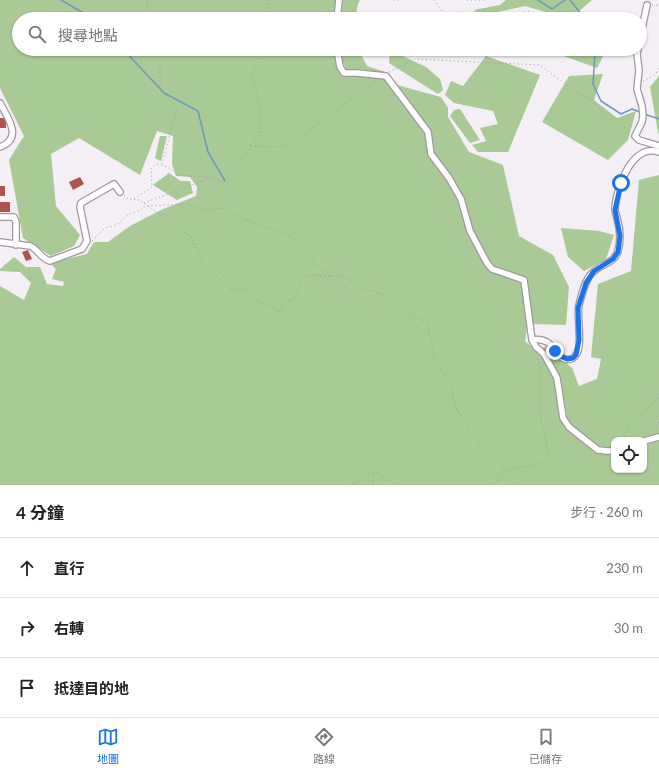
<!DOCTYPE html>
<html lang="zh-TW">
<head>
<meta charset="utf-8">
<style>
  :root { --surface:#fff; --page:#f6f6f6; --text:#222; --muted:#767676; --line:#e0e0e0; --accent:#1a73e8 }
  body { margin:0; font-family:Lato,"Noto Sans TC",sans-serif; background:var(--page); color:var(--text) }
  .controls { position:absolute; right:12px; bottom:12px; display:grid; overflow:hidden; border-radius:8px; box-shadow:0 1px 3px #0004 }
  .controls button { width:36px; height:36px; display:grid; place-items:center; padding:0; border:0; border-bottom:1px solid var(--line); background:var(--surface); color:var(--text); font:20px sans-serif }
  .stop { position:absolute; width:12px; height:12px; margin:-9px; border:3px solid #1a73e8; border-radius:50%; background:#fff }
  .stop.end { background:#1a73e8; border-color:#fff; box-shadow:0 1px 4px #0008 }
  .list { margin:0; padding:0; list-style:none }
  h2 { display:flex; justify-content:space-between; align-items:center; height:52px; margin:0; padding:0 16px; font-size:17px }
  h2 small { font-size:13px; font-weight:400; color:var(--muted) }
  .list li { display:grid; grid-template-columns:26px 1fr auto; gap:12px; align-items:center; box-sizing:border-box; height:60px; padding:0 16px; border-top:1px solid var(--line) }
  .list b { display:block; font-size:15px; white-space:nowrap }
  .list em { font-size:13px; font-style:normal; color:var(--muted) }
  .icon { flex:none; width:22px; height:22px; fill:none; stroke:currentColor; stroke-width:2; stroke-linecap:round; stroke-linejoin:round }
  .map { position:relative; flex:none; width:659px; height:485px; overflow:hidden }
  .search { position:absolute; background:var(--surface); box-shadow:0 1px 3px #0004; left:12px; right:12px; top:12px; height:44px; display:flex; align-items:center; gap:10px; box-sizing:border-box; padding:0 14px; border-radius:22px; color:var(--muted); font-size:15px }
  .sheet { height:232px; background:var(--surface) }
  nav { display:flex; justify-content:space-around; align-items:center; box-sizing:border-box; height:56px; border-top:1px solid var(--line); background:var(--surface); font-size:11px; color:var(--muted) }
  nav a { display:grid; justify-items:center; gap:2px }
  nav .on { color:var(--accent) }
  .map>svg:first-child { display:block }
</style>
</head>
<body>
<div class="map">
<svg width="659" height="485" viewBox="0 0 659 485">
  <rect width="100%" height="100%" fill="#f4eef5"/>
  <path fill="#a9c995" d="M0,0H337L335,19H19V49H335L336,60L342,76L357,75L385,78L425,133L429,155L447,180L458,199L467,232L485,265L490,271L521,282L527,327L525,341L542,356L551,371L557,388L561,419L567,429L597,452L608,454L614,453V470H644V445L659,441V485H0V286L24,300L31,283L20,272L0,271V269L14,257L26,267H40L47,284L63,286L64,282L52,279L56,269L50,263L87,254L94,242H108L130,226L161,210L196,196L197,187L190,177L176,176L172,164L173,136L157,131L140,175L79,138L51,154L56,206L80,235L74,246L51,256L23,238L9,160L24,136L0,88Z
    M343,0H360L358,4L355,19H340Z
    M506,0H592L570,19L525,6L498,12L495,19H482L474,10L500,5Z
    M341,49H358L367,66L388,73L357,69L346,70L342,59Z
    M544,49H598L603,56L597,68Z
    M390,50L426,67L440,79L443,90L438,94L389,63Z
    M486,56L540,75L508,152H478L472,145L486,141L480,128L498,124L493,111L454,103L445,95L451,81L463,86Z
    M603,74L594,100L617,118L636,111L628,140L608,160L542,122L569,76Z
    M659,76V133L658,132L650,87Z
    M397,85L441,97L448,108V117L469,152L503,165L519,236L553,255L569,287L566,325L532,324L527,278L494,266L490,261L473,229L464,197L452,177L434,153L431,131Z
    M460,109L480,140L470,143L450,116L454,110Z
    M160,136H167L161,161L155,158Z
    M169,173L181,181H190L193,193L177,200L153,185Z
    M659,175V435L640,440H614V447L608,448L599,446L571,425L567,417L560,377L547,352L542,348L548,346L572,368L579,386L597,379L601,359L591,357L598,284L631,271L639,180Z
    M561,228L599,231L614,235L606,259L584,271L568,257Z"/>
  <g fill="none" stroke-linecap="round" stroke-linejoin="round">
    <path stroke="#689bbc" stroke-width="1.5" d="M61,0L94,19
      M538,0L552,9L565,0
      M570,0L582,15L583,19
      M123,49L164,93L198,111L208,152L225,181
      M593,49L595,53L593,84L601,101L621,114L632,109L640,112
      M644,114L659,119"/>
  </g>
  <path fill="#af5350" d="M0,118H6V128H0Z
    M80,177L84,184L73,190L69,182Z
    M0,186H5V196H0Z
    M0,202H10V212H0Z
    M28,250L32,259L26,261L22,252Z"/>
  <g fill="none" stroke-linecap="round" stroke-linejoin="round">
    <defs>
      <path id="minor" d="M337,19L339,0
        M640,38L647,5
        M337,49L340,67L344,73H357L386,76L428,132L431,154L449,178L461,199L470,231L487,263L492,269L524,280L532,340L536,347L544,354L557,378L563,418L569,427L598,450L608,451H614
        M638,49L637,54L639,70L637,89L642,106L643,115L642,122L635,136L639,140L659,146
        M0,103C7,117 24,138 0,147
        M0,217H14L16,222V245
        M0,242L30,246C38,249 41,259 50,261L82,249L87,241L80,207L81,203L114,184L120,192
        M532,340C537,339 542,339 547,342C555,346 560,365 573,358C585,351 576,317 579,305C582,294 585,279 593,272C601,264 615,263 618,251C621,240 620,228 617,218C616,214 615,212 615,209C616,188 632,143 659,152
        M644,441L659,437"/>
    </defs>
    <use href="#minor" stroke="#9e989f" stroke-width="8"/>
    <path stroke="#9e9a9f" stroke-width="1" stroke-dasharray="1 3" stroke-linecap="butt" d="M268,0L267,3L273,19
      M393,0H400
      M434,0L442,11L447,13L461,12L467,19
      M467,0H484
      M652,5H659
      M144,19L148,0
      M502,19L503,17C511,13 519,14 528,11L547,19
      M158,49L160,51V90L177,108L162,164
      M602,49V52L607,55L616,52L631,53
      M389,72L415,59L540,65L576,92L593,101L605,116L631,131
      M643,81L655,75L659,68
      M251,146L279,147L291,144L375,81
      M124,195L128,199L140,200L192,238L204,265L230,289L248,290L260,303L268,305L280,312L285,301L295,299L302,278L310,275L346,277L362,288L388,296L408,314L427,323L435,361L450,383L456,408L482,449L508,470L519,485
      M134,199L152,187L151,169L156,164L162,165L169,168L177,175L210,177L223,182L236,170L254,141C268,130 255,87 252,71L261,58L262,49
      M144,203L210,178
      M92,241L105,228L117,225L129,214L141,210L143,207L146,206L189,204L205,210L224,208L241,218L292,237L309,251L315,265L332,276
      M656,431L659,421
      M626,440L624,438C628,418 635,420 648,409C652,406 654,401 659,398
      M348,485L356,483L363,476L374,472L398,485
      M373,485L374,473
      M489,485L498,480L503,472L538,464L549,458L544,430L539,413L541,389L539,380L540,368L537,356"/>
    <use href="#minor" stroke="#fff" stroke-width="5.5"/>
  </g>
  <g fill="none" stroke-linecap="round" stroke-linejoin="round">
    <path stroke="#1a73e8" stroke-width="5" d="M555,351L560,356L567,359L573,358L576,355L579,340L578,308L586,283L594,271L613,259L618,252L620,236L615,210L621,183"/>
  </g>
</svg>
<div class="controls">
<button><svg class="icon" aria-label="locate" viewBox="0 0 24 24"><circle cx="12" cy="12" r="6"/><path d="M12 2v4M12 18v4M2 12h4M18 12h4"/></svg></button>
</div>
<div class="stop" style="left:621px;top:183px"></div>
<div class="stop end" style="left:555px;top:351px"></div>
<div class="search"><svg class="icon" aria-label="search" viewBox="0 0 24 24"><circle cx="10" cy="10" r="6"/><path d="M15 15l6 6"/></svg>搜尋地點</div>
</div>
<section class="sheet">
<h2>4 分鐘<small>步行 · 260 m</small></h2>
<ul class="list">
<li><svg class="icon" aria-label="ahead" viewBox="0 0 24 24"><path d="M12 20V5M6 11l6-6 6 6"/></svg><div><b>直行</b></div><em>230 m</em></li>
<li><svg class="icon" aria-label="right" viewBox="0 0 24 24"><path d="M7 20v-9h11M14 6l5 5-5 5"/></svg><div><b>右轉</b></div><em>30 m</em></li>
<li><svg class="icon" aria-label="arrive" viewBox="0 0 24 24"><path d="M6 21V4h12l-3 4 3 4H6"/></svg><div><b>抵達目的地</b></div></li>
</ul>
</section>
<nav>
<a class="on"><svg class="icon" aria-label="map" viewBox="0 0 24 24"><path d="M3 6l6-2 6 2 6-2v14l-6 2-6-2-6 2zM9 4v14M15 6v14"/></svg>地圖</a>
<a><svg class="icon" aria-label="directions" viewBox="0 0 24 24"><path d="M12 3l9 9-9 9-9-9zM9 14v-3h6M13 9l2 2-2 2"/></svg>路線</a>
<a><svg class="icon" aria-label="saved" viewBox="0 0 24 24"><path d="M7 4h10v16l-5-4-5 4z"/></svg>已儲存</a>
</nav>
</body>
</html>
